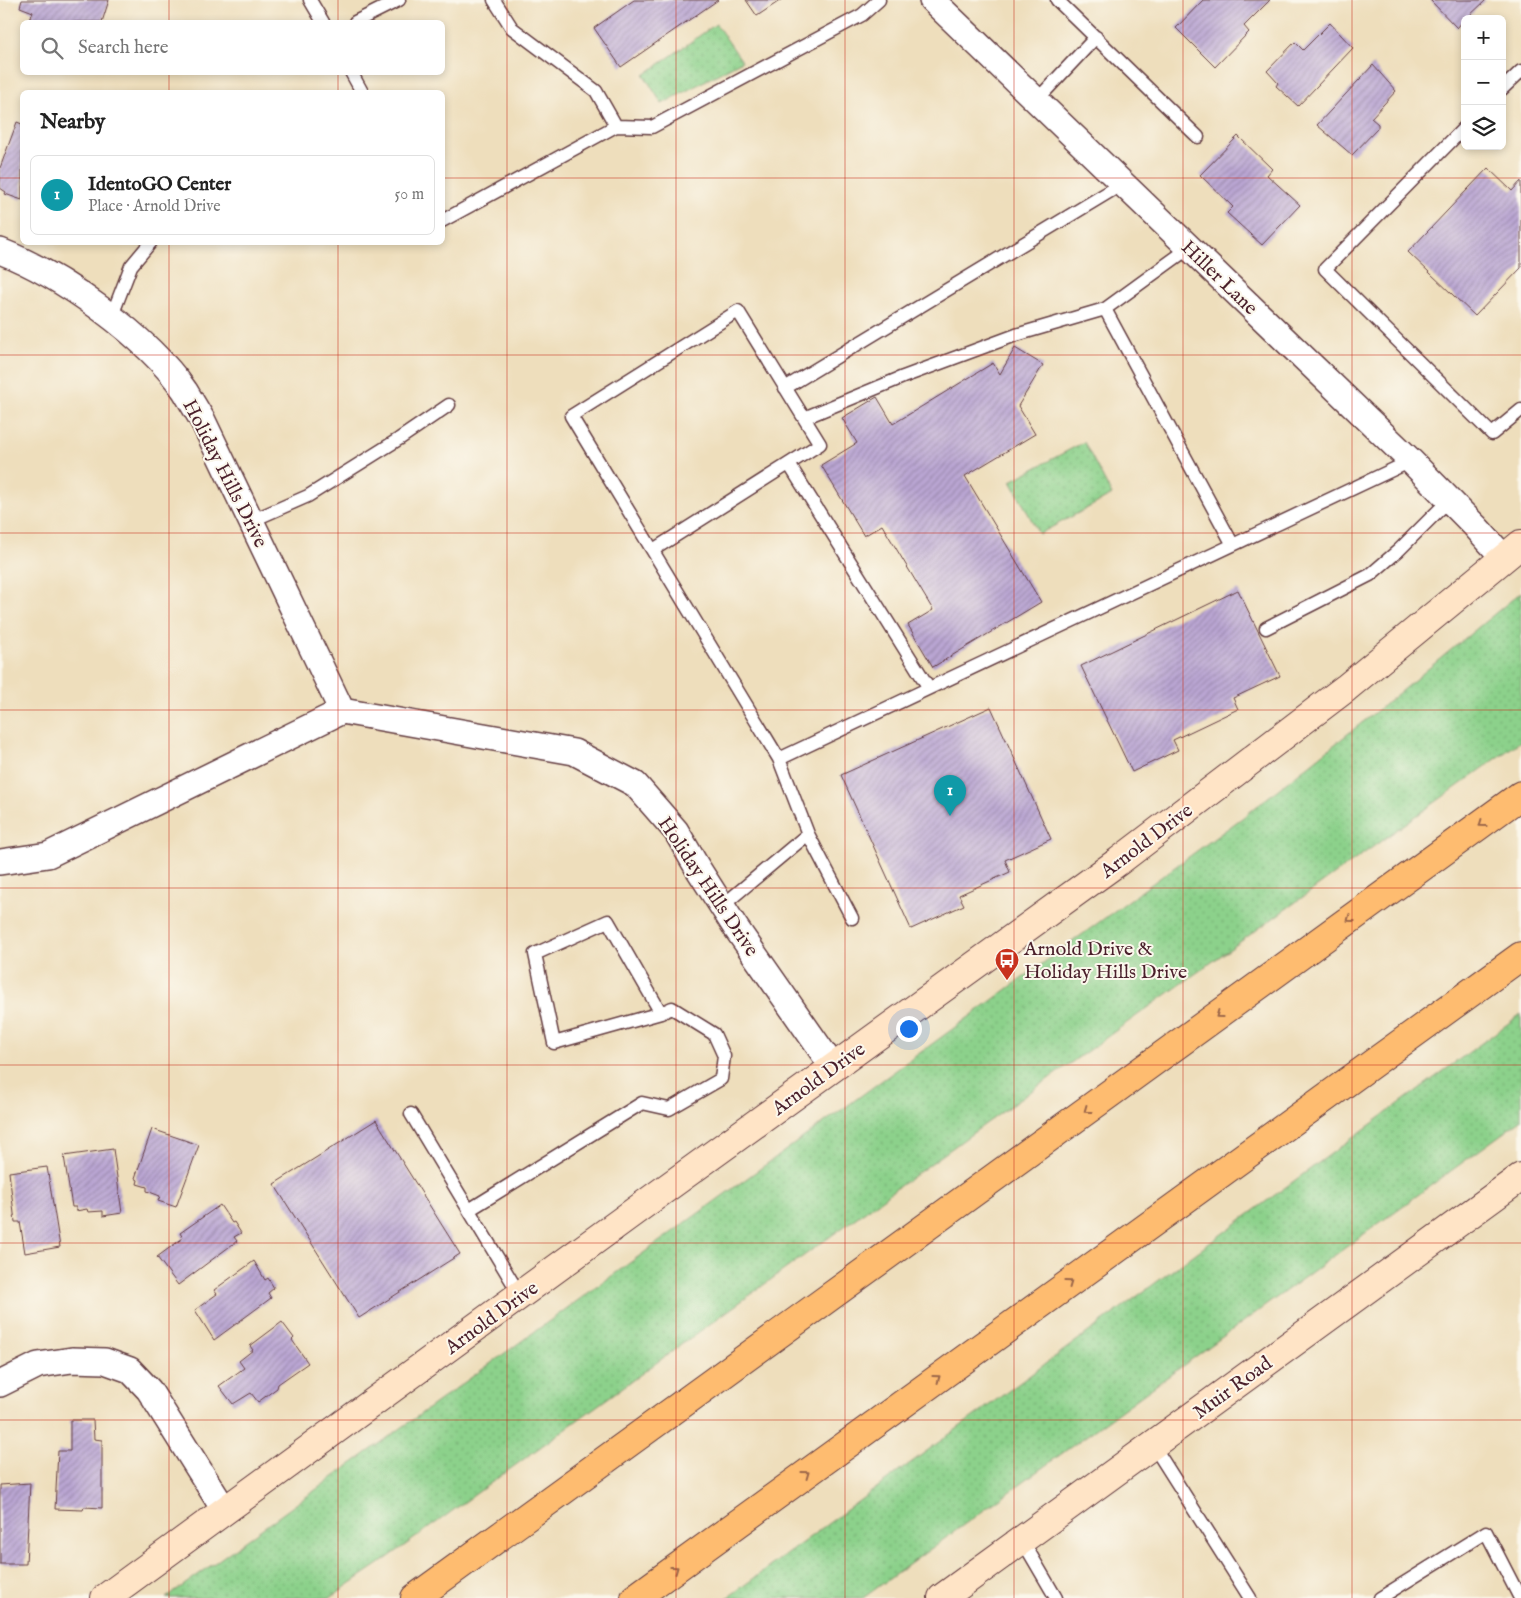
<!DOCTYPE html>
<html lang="en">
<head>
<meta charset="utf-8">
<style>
  :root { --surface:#fff; --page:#f2f2f2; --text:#222; --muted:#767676; --line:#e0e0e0; --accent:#c8321e }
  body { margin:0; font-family:"IM FELL English",serif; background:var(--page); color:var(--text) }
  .controls { position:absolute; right:15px; top:15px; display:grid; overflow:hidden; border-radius:8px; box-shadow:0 2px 8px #0003 }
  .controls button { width:45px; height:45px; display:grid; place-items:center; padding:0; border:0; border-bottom:1px solid var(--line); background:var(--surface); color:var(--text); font:25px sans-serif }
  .you { position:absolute; left:908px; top:1028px; width:18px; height:18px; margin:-12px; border:4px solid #fff; border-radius:50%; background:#1a73e8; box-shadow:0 0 0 8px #1a73e833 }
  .badge { display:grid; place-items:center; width:32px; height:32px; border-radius:50%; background:var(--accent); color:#fff; font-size:16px; font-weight:700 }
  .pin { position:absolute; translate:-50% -41px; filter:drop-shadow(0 1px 2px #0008) }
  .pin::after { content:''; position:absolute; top:26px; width:18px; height:15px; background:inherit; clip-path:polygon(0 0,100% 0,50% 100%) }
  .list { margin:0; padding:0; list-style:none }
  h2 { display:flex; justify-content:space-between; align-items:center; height:65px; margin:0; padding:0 20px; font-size:21px }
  h2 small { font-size:16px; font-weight:400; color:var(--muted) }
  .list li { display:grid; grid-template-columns:32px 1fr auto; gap:15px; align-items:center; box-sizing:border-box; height:80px; margin:0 10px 10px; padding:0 10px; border:1px solid var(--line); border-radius:8px }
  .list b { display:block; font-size:19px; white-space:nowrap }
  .list p { margin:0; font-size:16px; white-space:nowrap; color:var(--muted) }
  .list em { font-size:16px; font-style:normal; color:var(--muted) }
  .icon { flex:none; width:28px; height:28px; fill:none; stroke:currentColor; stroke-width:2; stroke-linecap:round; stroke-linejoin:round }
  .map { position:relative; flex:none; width:1521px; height:1598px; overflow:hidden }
  .search { position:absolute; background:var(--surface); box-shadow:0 2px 8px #0003; left:20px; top:20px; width:425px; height:55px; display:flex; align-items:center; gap:12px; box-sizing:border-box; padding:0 18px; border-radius:8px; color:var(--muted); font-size:19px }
  .panel { position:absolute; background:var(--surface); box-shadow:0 2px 8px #0003; left:20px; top:90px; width:425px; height:155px; border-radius:8px }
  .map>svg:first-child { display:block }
</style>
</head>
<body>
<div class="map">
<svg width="1521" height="1598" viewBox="0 0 1521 1598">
  <defs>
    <pattern id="grass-dots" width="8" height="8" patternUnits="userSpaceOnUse" patternTransform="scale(1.25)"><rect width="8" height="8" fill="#8cd18b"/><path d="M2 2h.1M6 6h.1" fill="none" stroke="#7ab378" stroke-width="1.8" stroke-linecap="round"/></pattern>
    <pattern id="building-hatch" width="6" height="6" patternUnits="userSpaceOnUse" patternTransform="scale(1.25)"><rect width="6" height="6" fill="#baa6d3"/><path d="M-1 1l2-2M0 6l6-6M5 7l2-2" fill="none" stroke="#9987ab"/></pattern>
  </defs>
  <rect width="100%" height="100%" fill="#fbf7ec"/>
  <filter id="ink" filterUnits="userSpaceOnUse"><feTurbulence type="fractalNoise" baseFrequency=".02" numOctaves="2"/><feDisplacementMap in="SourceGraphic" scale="10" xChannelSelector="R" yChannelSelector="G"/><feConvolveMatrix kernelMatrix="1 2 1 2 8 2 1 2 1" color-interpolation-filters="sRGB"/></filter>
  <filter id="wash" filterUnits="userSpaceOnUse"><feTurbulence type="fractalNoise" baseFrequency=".0096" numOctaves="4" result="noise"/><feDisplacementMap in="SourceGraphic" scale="20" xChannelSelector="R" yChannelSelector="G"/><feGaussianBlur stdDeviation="1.12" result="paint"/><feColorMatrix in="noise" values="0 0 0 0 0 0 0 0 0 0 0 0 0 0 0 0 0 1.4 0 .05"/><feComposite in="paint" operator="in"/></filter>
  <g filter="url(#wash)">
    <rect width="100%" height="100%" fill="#eedebc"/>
    <path fill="url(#grass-dots)" stroke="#6b785b" d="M716,24L742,61L662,104L644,75Z
      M1084,442L1112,495L1039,534L1011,481Z
      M1521,592V741L977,1130L382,1562L329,1598H166L851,1103L1242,818L1383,706Z
      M1521,1014V1120L863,1598H727Z"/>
    <g id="blocks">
      <path fill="url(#building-hatch)" d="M22,0H109L102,22H29L33,12L20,7Z
        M634,0H718L621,67L594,28Z
        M746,0H781L757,16Z
        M1203,0H1270L1244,26L1249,32L1215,67L1176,28Z
        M1430,0H1486L1466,19H1465L1457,28Z
        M1330,23L1353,48L1298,106L1276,86L1278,83L1267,71L1295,42L1303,50Z
        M1373,65L1396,91L1371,118L1378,124V128L1352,155L1317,125Z
        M17,122L22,124V200L5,194L6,192L0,188V168Z
        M1238,136L1272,169L1267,175L1300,205L1262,245L1227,213L1233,207L1200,175Z
        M1488,168L1512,191L1521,181V268L1475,316L1408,252Z
        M1015,348L1043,365L1018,406L1035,434L965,476L1041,602L933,667L908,625L933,610L882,525L864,536L821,465L857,443L842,418L877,397L893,424L993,363L1000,374Z
        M1238,590L1280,676L1233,698L1238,709L1173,740L1178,750L1132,772L1081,666Z
        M991,707L1051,839L1005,860L1010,872L959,895L964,905L911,929L841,775Z
        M376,1120L460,1254L359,1318L274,1184Z
        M152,1129L199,1145L176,1207L158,1201L160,1196L147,1191V1187L137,1184L138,1180L135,1178Z
        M113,1149L122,1213L103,1216V1211L88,1212L87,1209L76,1211V1207H72L64,1156Z
        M47,1167L60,1247L25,1253L20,1222H15L9,1172Z
        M220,1205L232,1223L234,1222L241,1233L234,1237L237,1241L178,1285L157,1257L183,1238L180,1233Z
        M254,1261L265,1280L268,1278L274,1288L268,1293L271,1298L214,1340L195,1310L217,1294L214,1290Z
        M282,1322L294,1338L292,1340L308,1363L278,1384L277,1388L258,1402L251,1393L233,1404L219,1386L244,1368L239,1361L253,1350L250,1346Z
        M70,1420H93L94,1439L102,1440V1508L84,1507L83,1510L55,1509L58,1451H70Z
        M30,1483L26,1564H0V1485Z"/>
    </g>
  </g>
  <g filter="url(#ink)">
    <use href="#blocks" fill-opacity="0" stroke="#633c41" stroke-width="1"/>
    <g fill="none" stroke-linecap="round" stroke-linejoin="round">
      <defs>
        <path id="lane" d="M310,0L323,22
          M494,0L512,28L596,91L616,126
          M1057,0L1198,137
          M355,22L399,0
          M351,72L362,92
          M1502,89L1521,71
          M1036,101L1096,37
          M1465,127L1325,269L1492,434L1521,410
          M442,221L616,126L652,127L862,15L879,0
          M1105,309L1233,545
          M111,318L131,266L151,242
          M785,388L1122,184
          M804,418L903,377L1016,335L1105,309L1189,248
          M789,464L929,688
          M251,521L308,496L399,439L449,405
          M653,550L820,444L738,311L571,416L779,759L808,834L852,918
          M1266,628L1370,575L1399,550L1449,500
          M779,759L1411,461
          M722,906L808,834
          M411,1114L520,1295
          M469,1210L642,1103L669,1109L721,1079L724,1056L714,1034L672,1008L661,1013L554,1043L535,954L608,921L661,1013
          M1153,1445L1250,1598
          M1022,1540L1056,1598
          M1380,1598L1486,1532L1520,1598"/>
        <path id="street" d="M932,0L1411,461L1475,526L1504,558
          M0,251C62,275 147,336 185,391C191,401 197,411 203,421L342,711
          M0,862L48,855L342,711L574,752L635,784L676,831L697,867L736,928L833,1067
          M0,1384L38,1365L72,1360L105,1361L130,1370L149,1390L225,1511"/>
        <path id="secondary" d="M105,1598L646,1203L1119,861L1346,688L1521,544
          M942,1598L1521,1177"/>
        <path id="highway" d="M415,1598L1521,795
          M635,1598L1521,956"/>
      </defs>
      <use href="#lane" stroke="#633c41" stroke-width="15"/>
      <use href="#street" stroke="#633c41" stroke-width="28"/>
      <use href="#secondary" stroke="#633c41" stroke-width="30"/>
      <use href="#highway" stroke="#633c41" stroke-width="30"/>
      <use href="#lane" stroke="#fff" stroke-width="12"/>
      <use href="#street" stroke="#fff" stroke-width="25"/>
      <use href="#secondary" stroke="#ffe4c6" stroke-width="28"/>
      <use href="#highway" stroke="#febc70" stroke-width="28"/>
    </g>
    <defs><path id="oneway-chevron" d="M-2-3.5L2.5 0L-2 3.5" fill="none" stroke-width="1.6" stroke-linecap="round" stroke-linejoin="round" transform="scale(1.25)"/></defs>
    <g stroke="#9b664a">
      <use href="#oneway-chevron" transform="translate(1482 824) rotate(144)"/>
      <use href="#oneway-chevron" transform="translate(1350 919) rotate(144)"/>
      <use href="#oneway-chevron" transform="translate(1219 1015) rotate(144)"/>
      <use href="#oneway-chevron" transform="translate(1087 1110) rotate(144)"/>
      <use href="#oneway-chevron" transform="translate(1069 1283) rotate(-36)"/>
      <use href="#oneway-chevron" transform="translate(937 1378) rotate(-36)"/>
      <use href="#oneway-chevron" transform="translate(806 1474) rotate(-36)"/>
      <use href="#oneway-chevron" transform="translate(675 1569) rotate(-36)"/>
    </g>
  </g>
  <path fill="none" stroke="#c8321e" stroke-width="1" stroke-opacity="0.55" d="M169,0V22M338,0V22M507,0V1598M676,0V1598M845,0V1598M1014,0V1598M1183,0V1598M1352,0V1598M169,72V92M338,72V92M0,178H22M442,178H1521M169,242V1598M338,242V1598M0,355H1521M0,533H1521M0,710H1521M0,888H1521M0,1065H1521M0,1243H1521M0,1420H1521"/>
  <defs>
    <symbol id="bus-pin" viewBox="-11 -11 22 30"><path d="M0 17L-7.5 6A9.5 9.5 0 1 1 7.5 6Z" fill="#c8321e" stroke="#fbf7ec"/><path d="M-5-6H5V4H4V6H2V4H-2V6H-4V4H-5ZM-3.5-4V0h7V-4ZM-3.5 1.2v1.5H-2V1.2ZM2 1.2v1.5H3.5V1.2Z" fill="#fff"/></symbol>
  </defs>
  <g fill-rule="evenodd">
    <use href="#bus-pin" x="993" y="946" width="28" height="38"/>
  </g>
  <g text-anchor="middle" stroke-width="4" stroke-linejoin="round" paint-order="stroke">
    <g font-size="20" fill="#4a1f2b" stroke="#fbf7ec">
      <text transform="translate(1220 277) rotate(44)" y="7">Hiller Lane</text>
      <text transform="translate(226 473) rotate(63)" y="7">Holiday Hills Drive</text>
      <text transform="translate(1146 840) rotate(-37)" y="7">Arnold Drive</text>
      <text transform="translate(709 886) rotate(56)" y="7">Holiday Hills Drive</text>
      <text transform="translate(818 1078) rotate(-36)" y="7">Arnold Drive</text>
      <text transform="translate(491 1317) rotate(-36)" y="7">Arnold Drive</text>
      <text transform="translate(1232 1387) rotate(-36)" y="7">Muir Road</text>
    </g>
    <g font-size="20" fill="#4a1f2b" stroke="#fbf7ec" text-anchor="start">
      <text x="1024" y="955">Arnold Drive &amp;<tspan x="1024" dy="23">Holiday Hills Drive</tspan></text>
    </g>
  </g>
</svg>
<div class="controls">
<button>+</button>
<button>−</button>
<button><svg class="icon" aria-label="layers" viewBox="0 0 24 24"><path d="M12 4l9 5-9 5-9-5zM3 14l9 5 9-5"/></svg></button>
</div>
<div class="you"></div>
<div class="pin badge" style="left:950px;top:816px;background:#0f9aa8">1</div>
<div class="search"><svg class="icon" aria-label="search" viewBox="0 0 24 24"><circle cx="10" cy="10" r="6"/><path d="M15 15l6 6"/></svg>Search here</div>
<section class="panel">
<h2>Nearby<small></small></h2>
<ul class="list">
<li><span class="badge" style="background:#0f9aa8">1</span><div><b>IdentoGO Center</b><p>Place · Arnold Drive</p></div><em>50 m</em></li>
</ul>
</section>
</div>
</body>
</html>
